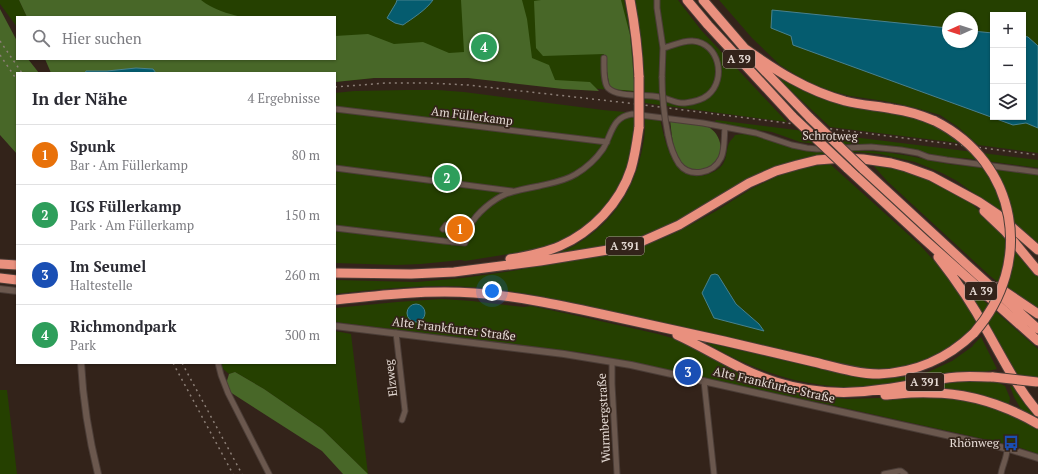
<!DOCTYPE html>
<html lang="de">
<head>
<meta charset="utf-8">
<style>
  :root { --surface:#fff; --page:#f2f2f3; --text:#2b2b33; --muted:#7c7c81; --line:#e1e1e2; --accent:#856057 }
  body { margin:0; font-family:"PT Serif",serif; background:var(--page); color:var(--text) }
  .controls { position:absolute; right:12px; top:12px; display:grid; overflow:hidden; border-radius:0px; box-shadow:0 1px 3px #0004 }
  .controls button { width:36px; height:36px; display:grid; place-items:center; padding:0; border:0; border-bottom:1px solid var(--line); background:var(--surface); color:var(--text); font:20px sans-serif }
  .compass { position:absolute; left:942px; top:12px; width:36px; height:36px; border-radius:50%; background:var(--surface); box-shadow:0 1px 3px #0004; rotate:267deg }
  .you { position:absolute; left:492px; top:291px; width:14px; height:14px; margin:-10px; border:3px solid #fff; border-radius:50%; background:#1a73e8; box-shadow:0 0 0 6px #1a73e833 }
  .badge { display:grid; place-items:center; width:26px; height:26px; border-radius:50%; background:var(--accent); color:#fff; font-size:13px; font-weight:700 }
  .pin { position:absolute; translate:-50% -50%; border:2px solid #fff; box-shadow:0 1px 4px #0006 }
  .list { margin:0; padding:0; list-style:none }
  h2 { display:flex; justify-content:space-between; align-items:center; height:52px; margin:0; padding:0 16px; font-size:17px }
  h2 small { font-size:13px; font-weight:400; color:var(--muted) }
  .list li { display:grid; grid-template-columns:26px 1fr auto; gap:12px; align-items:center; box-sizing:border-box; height:60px; padding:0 16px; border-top:1px solid var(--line) }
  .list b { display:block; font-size:15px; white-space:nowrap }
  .list p { margin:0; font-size:13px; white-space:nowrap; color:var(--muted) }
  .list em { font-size:13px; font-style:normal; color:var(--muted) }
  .icon { flex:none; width:22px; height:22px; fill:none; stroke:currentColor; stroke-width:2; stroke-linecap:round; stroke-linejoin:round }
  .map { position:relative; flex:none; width:1038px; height:474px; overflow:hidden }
  .search { position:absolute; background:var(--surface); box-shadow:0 1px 3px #0004; left:16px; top:16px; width:320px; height:44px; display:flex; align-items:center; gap:10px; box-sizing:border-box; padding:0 14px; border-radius:0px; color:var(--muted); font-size:15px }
  .panel { position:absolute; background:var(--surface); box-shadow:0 1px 3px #0004; left:16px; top:72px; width:320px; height:292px; border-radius:0px }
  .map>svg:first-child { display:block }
</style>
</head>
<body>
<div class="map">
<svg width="1038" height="474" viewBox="0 0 1038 474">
  <rect width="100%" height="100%" fill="#33231a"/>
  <path fill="#254000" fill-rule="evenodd" d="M0,0H19L27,17H17V27L0,4Z
    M37,0H624L631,35L636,92L468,78H374L335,82V17H44Z
    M634,0H678L701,30L787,122L645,103L644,73L642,44Z
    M719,0H1038V46L1028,37L1023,36V15H993V33L972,31V18H948V28L773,10L771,27L791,36L793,45L1012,125L1026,123L1038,128V153L978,145L958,127L940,115L916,108L899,104L884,101L850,96L831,91L813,84L796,75L780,65L752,38Z
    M771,72L822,99L863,107L886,110L934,124L959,143L830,127Z
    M406,90H438L464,92L603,110L636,113L634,142L626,175L610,203L584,229L557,243L543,247L528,251L465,261L461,260L421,264L396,265L335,263V93L354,91Z
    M645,118L660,119C665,141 673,183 705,175C712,173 719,170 723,164C727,158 726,149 729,143C730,140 734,138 735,135L744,134L756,136L796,149L817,151H870L885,152L910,156L948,164L1038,174V248L998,212L975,194L957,181L942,173L915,162L880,154L857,152L821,155L784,164L695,213L636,239L610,246L555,254C562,251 571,248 577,244C615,221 635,188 643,145C645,136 645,127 645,118Z
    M716,120L1038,160V168L964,158H947L911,149L875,144H818L800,142L772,132L743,128L715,122Z
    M829,163L920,245L943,271L956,288L977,321L961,342L933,359L901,368L877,369L862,368C792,352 722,337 652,321C593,308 532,291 471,287C426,284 380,289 335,294V280L417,282L463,278L518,270L544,264L579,259L611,254L637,248L664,238L683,229L716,211L751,189L778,176L804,168ZM718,275L736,304L759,324L763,331L703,290Z
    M876,163L919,174L957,193L972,204L986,217L1018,251L1038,276V311L1008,290L990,276L887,181L872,164Z
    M965,285H966L1038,349V378L1016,374Z
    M442,299L472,301L524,307L531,306L569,314L658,334L679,340L692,347L737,373L758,382L787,391L824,397L847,399L910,397H940L966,399L998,408L1038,428V454L1015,446L822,403L716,381L652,366L586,353L335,322V308L397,302Z
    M335,331L351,334L368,474L322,429L264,389L235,372L229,374L221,367L220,363H335Z
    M981,337L997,369L984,372C947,375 910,383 873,386C816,392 753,372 705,342L851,376L872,379L893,378L904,377L928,372L952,361L973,346V345Z
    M969,381L997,382L1005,386L1010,398L1009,404L1007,406L923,389V388L948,383Z
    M1010,386L1016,387L1038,416V419L1022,411L1014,397Z
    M0,390H7L17,474H0Z"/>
  <path fill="#486728" d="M19,0H201C212,9 228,14 242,17H27Z
    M461,0H522L527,19L532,58L549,65L555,80L590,82L599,91L563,89L468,78H374L335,82V73H51L45,59H335V36L368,34L394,44L423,42L449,53L464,52Z
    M541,0H621L630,35L635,91L610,89L604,54L543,56L536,48L534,1Z
    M0,9L17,41V59H28L39,73H17V154L0,135Z
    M670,120C678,122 704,124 710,128C722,136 725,155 714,165C704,173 688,172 681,162C672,150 672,134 670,120Z
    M235,372L264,389L322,429L368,474H343L322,451L230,392L226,384L229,374Z"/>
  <path fill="#055c6f" stroke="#48828d" d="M397,0H433C426,10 413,18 403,25L395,23L387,18L396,3Z
    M772,10L948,28V42H972V31L993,33V117H1023V36L1028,37L1038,46V128L1026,123L1013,125L793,45L791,36L771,28Z
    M136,68L153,69L156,73H85L86,71H107Z
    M715,274L718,275L736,304L759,324L764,331L714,318L702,293L711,275Z
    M407 313a9 9 0 1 1 18 0a9 9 0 1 1-18 0Z"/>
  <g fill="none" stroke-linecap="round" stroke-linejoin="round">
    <defs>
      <path id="minor" d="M657,0V8L663,48L662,77
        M604,58C604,66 603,82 608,88C618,98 646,94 659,97C668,98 676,104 685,103C693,102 702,100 708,95C727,79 719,43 693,41C683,40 672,46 663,48
        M335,109L607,142
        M668,135C670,145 673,155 679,164C690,178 713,174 721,158C725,150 724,137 725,127
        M335,168L512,191
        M335,228L444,241L465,243C467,237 468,231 470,226C476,213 494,199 506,194C517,190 528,188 539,186C552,183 565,181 576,174C586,168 596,159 603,149C612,134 612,117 632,114L703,123L756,133L792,145L807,148L817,149L871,147L901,150L918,153L928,157L947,160L1038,172
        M443,229L446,225L454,226L452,242
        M396,333L405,411L402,420
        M612,362V384L617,474
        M218,363L221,375L228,393L269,474
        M704,381L714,474
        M884,474L899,471H901L905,474
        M1001,474C1002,466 1007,458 1007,449"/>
      <path id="tertiary" d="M0,289L17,291
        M335,326L564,354L631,365L1009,449L1038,458
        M81,363C83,400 89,438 98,474"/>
      <path id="motorway" d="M630,0C635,26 638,51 639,77
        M687,0L708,25L793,117
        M703,0L759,65L810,118
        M744,48C777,71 805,90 845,101C861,105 877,106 893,109C908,111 921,115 935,121
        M847,168L925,240L1038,341
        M863,169L966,264L1038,329
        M984,211L1005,231L1038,271
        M938,257C956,280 973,305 987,331C1003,359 1017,388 1038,412
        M510,259C527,256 544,253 560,246C592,232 620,203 631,169C635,156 637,141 639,127
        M0,264L17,265
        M335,273L411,274L454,272L540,261L614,249L643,241L679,225L749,183L776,171L797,165L817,160L844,158L863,159L891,163L906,167L931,176L979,202L997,214L1038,250
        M0,278L17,280
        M998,287L1038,314
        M335,300C381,295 427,290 474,293C517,296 559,305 601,314C642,323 683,332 724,341C754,348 784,355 814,362C835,367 857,374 879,374C915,373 948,358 974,333
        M677,335C710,350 740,371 776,382C811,393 848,395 884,389C909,386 932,379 957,377C969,376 981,377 993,377
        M885,395C900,394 915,392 931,393C969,393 1005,405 1038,424"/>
    </defs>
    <use href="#minor" stroke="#4b3d37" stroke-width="7"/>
    <use href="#tertiary" stroke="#4b3d37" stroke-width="8"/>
    <use href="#motorway" stroke="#4b3d37" stroke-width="11"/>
    <use href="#minor" stroke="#6b584e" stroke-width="5"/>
    <use href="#tertiary" stroke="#6b584e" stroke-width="6"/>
    <use href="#motorway" stroke="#e9907e" stroke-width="9"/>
    <path stroke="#8c7f77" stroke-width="1.5" stroke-dasharray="2 4" stroke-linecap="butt" d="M0,41L22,73
      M0,55L17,80
      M335,87L386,83H428L468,85L628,103L1038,155
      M173,363L233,474
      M182,363L242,474"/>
    <defs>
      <path id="minor-bridge" d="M662,77C662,96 664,115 668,135"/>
      <path id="motorway-bridge" d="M793,117L847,168
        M810,118L863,169
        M935,121C1018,163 1035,263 974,333
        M639,127V77
        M993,377L1037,382"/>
    </defs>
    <use href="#minor-bridge" stroke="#4b3d37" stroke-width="7" stroke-linecap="butt"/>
    <use href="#motorway-bridge" stroke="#4b3d37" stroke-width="11" stroke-linecap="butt"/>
    <use href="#minor-bridge" stroke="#6b584e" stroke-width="5"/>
    <use href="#motorway-bridge" stroke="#e9907e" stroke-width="9"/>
  </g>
  <defs>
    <symbol id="bus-bare" viewBox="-9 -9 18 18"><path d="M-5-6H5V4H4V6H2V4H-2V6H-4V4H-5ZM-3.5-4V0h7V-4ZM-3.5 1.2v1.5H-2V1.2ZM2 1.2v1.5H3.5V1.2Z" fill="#1a4fb4" stroke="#33231a" stroke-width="2.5" paint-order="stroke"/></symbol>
  </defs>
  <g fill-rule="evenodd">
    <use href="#bus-bare" x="1000" y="432" width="22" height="22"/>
  </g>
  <g text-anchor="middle" stroke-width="3.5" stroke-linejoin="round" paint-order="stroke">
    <g fill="#33231a" stroke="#b0a39c" stroke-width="1">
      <rect x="723" y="50" width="32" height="18" rx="3"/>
      <rect x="606" y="237" width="38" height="18" rx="3"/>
      <rect x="965" y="282" width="32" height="18" rx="3"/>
      <rect x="906" y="373" width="38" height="18" rx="3"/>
    </g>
    <g font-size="11" font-weight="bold" fill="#e5dad4">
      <text x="739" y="63">A 39</text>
      <text x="625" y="250">A 391</text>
      <text x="981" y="295">A 39</text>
      <text x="925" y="386">A 391</text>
    </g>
    <g font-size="12" fill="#e5dad4" stroke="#33231a">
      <text transform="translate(472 116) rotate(7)" y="4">Am Füllerkamp</text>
      <text transform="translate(830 136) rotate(1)" y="4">Schrotweg</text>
      <text transform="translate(454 329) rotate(7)" y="4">Alte Frankfurter Straße</text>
      <text transform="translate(391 378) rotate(-97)" y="4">Elzweg</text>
      <text transform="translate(774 385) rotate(13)" y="4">Alte Frankfurter Straße</text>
      <text transform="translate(604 418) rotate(-93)" y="4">Wurmbergstraße</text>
    </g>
    <g font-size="12" fill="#e5dad4" stroke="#33231a" text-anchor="end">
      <text x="999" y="447">Rhönweg</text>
    </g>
  </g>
</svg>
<div class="controls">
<button>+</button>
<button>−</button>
<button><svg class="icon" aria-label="layers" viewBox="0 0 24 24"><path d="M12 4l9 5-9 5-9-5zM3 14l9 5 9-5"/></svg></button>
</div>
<svg class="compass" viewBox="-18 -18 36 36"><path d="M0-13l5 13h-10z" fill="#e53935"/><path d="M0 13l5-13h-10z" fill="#7c7c81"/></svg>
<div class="you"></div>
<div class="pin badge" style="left:460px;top:229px;background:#e8710a">1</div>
<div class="pin badge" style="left:447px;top:178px;background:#2e9e5b">2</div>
<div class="pin badge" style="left:688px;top:372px;background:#1a4fb4">3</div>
<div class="pin badge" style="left:484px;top:47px;background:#2e9e5b">4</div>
<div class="search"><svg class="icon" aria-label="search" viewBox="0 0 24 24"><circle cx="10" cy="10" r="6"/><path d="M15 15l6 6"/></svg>Hier suchen</div>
<section class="panel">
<h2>In der Nähe<small>4 Ergebnisse</small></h2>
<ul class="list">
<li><span class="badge" style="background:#e8710a">1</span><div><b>Spunk</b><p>Bar · Am Füllerkamp</p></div><em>80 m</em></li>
<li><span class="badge" style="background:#2e9e5b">2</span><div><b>IGS Füllerkamp</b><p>Park · Am Füllerkamp</p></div><em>150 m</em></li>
<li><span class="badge" style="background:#1a4fb4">3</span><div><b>Im Seumel</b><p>Haltestelle</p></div><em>260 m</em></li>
<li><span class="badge" style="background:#2e9e5b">4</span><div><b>Richmondpark</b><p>Park</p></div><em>300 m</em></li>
</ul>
</section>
</div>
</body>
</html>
